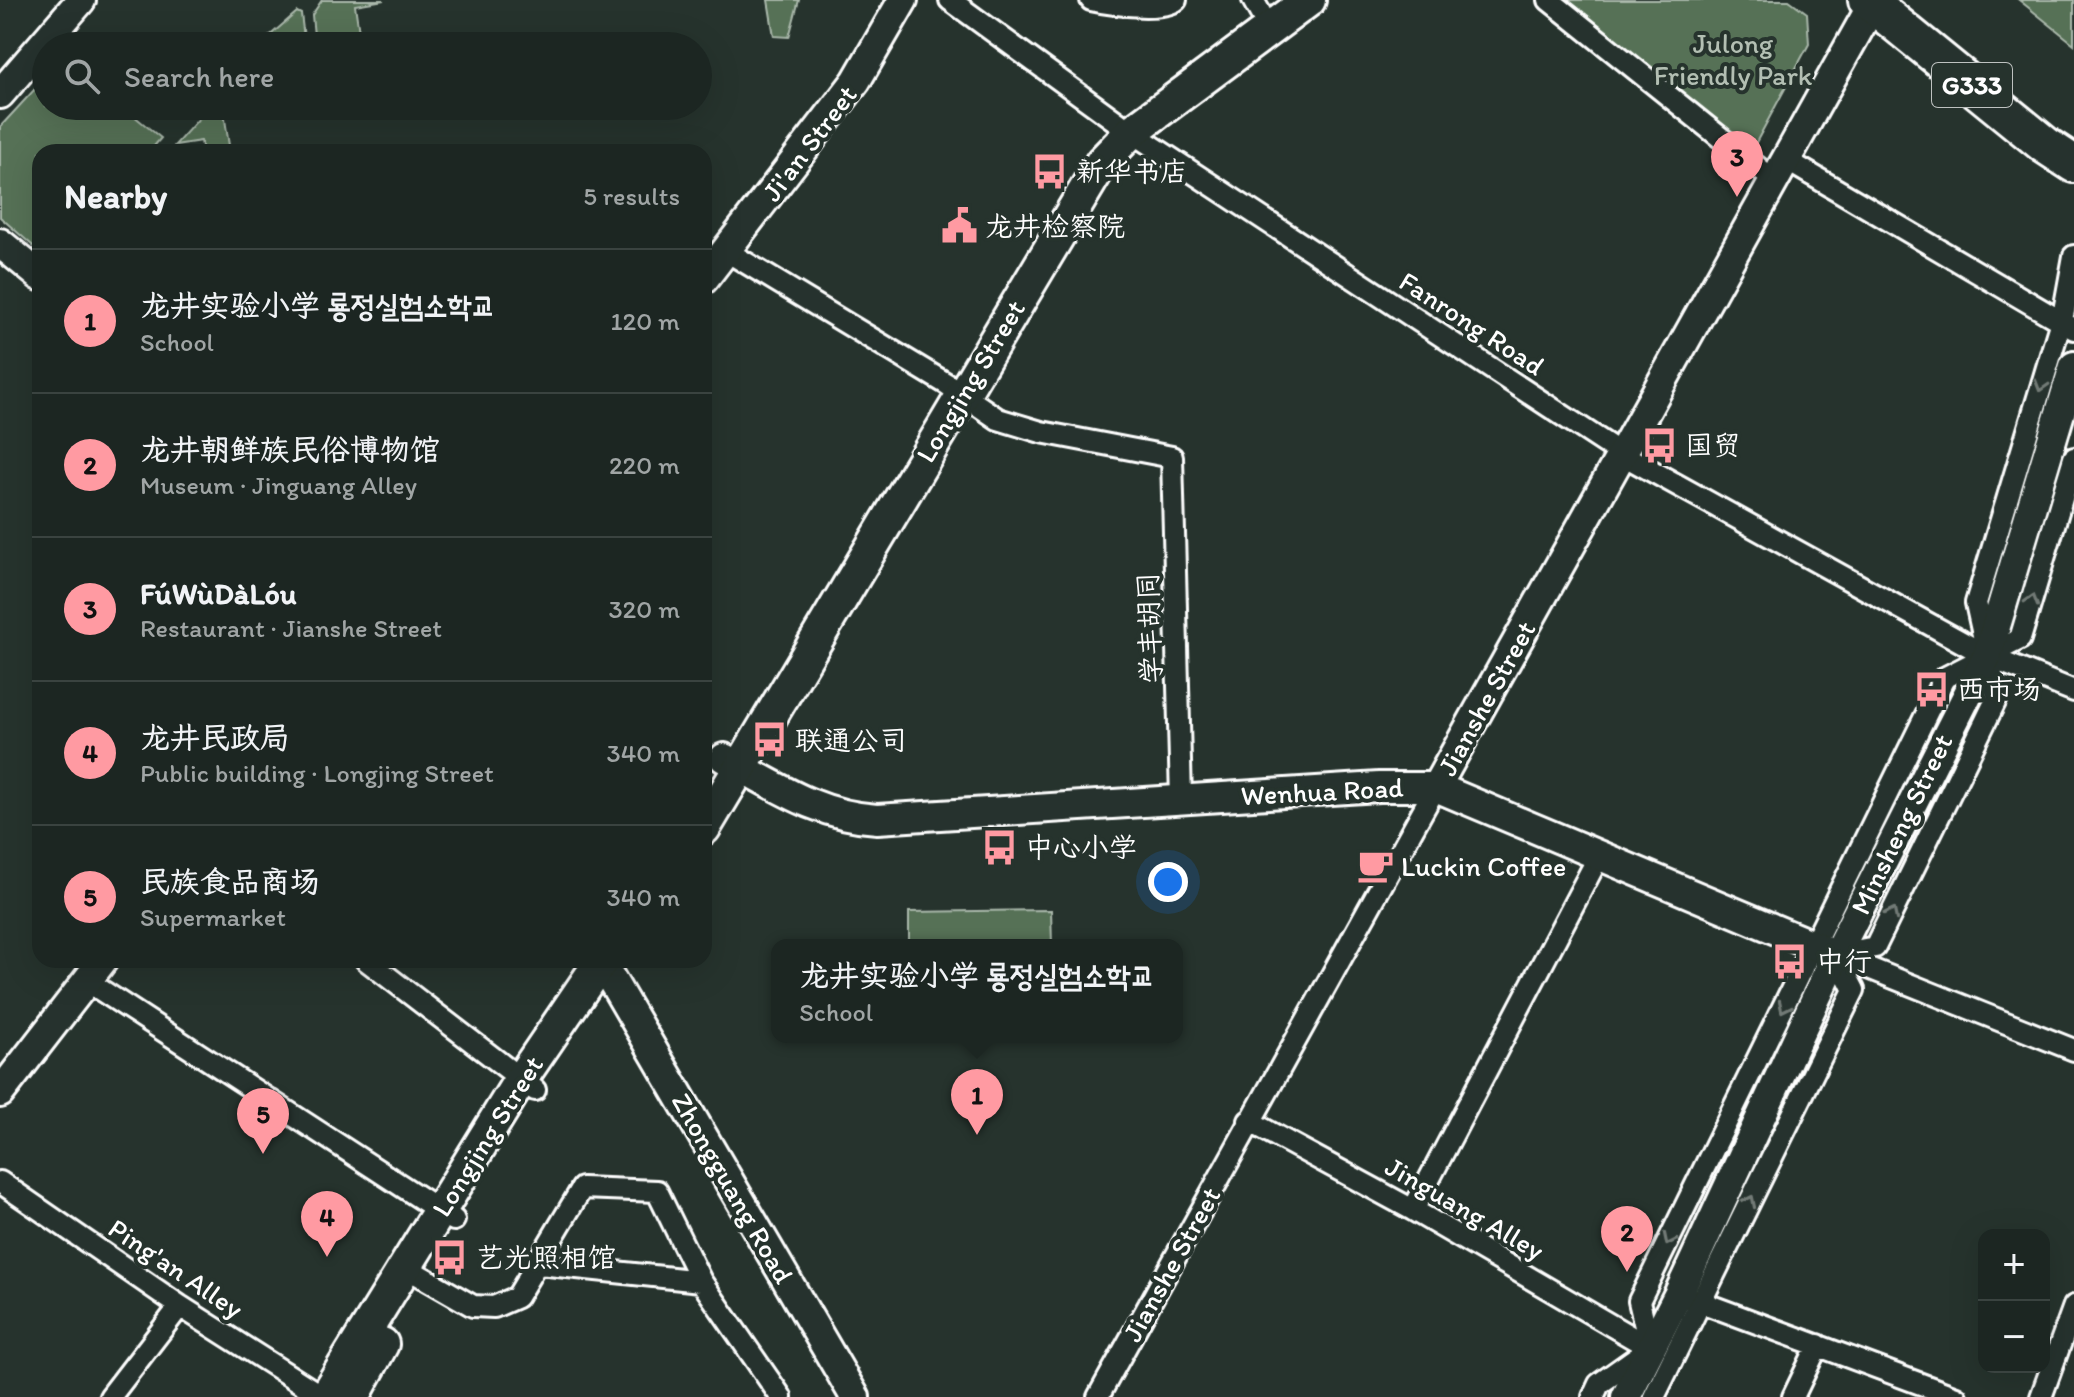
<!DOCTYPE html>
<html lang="en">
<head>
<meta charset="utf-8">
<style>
  :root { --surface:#1c2622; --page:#252e2a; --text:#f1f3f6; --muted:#a0a5a5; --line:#3a4340; --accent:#ff9aa2 }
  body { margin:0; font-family:Itim,"LXGW WenKai TC","Poor Story",sans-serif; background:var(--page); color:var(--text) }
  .controls { position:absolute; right:24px; bottom:24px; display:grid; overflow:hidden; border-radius:16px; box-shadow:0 8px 32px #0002 }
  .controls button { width:72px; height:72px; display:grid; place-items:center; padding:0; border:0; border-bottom:2px solid var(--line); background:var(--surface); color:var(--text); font:40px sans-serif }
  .you { position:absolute; left:1168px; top:882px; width:28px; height:28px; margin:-20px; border:6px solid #fff; border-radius:50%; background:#1a73e8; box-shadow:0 0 0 12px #1a73e833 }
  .badge { display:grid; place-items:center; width:52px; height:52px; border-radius:50%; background:var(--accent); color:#111; font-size:26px; font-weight:700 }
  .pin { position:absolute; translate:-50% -66px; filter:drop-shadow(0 2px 4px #0008) }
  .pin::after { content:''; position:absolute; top:42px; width:28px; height:24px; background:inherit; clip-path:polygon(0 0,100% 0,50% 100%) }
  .popup { position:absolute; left:771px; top:939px; width:412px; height:104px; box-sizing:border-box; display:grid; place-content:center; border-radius:16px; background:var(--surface); filter:drop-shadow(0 2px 6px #0005); font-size:26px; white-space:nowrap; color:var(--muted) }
  .popup b { font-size:30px; color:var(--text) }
  .popup::after { content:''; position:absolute; left:50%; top:100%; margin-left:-16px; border:16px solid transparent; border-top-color:var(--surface) }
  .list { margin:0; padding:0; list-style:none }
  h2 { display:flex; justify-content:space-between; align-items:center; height:104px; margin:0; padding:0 32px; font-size:34px }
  h2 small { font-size:26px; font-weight:400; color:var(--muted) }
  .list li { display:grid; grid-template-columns:52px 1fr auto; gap:24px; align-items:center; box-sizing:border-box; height:144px; padding:0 32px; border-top:2px solid var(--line) }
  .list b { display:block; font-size:30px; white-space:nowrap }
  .list p { margin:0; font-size:26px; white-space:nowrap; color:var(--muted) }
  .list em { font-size:26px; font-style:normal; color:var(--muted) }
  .icon { flex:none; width:44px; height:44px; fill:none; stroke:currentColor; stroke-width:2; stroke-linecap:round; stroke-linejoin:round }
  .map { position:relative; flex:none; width:2074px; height:1397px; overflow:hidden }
  .search { position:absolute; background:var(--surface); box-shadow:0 8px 32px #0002; left:32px; top:32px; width:680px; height:88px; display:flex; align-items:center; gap:20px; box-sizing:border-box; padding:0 28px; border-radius:44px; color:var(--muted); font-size:30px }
  .panel { position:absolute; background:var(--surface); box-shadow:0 8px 32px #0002; left:32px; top:144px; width:680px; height:824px; border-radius:24px }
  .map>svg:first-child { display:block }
</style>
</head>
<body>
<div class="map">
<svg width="2074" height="1397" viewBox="0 0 2074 1397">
  <rect width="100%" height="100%" fill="#26332d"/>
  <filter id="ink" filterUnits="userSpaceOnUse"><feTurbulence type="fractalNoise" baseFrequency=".0125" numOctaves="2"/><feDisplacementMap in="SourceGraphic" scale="16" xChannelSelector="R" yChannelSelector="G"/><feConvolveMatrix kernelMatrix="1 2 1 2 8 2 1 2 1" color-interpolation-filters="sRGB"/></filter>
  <g filter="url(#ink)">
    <path fill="#567157" stroke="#aab8ab" stroke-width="2" d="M322,0H384L355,5L361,46H315L312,15Z
      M768,0H799L789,37L774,36Z
      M1564,0H1789L1807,13L1809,44L1752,150Z
      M2019,0H2074V44Z
      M297,12L301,14L305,46H258Z
      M46,77V106H122L161,138L149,152H40V252L0,217V127Z
      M210,106H223L230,152H203L201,141L175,145Z
      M1051,910L1052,945H909V912Z"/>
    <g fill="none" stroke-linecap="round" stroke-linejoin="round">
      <defs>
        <path id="street" d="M950,0L1131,132L1623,455L1987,656L2074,691
          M1091,0C1109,4 1163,11 1176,0
          M1253,0L1271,32
          M1549,0L1776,182
          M1788,161L2074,329
          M728,252L947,384L998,419L1041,432L1172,457L1181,799
          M1836,955L1875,947L1997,698L1976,603L2064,311L2074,256
          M1836,955L2074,1050
          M366,960L535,1090
          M87,981L454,1220
          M1249,1121L1413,1210L1650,1348
          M0,1182L180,1306L323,1397
          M1413,1210L1600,854
          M539,1264L701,1281
          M419,1275L473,1306L494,1307L517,1297L582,1188L657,1191L701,1281L781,1397
          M1690,1298L1956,1397
          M1650,1348L1639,1301L1944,678L2020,639L2074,458
          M110,1397L180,1306
          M1098,1397L1436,787
          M1593,1397L1599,1384L1647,1350
          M1654,1397L1854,990L1836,955
          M1793,1397L1818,1345
          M2041,1397L2074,1306"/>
        <path id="secondary" d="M0,94L81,0
          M0,243L40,276
          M704,279L856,81L903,0
          M724,758C774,785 818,816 877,819L1379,787H1436L1836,955
          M1436,787L1875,0
          M600,960L855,1397
          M0,1093L103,960
          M1626,1397L1679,1293L1836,955L1987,656L2074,366"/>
        <path id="primary" d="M704,828L1102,162L1131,132L1309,0
          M325,1397L521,1079L602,960
          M353,1397L382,1344"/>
        <path id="highway" d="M1867,0L2045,145L2074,164"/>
      </defs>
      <use href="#street" stroke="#fff" stroke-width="26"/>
      <use href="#secondary" stroke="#fff" stroke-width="34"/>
      <use href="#primary" stroke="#fff" stroke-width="38"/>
      <use href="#highway" stroke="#fff" stroke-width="42"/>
      <use href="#street" stroke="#26332d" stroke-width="20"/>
      <use href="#secondary" stroke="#26332d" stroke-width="28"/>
      <use href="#primary" stroke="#26332d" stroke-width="32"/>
      <use href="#highway" stroke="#26332d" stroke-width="36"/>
    </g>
    <defs><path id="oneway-chevron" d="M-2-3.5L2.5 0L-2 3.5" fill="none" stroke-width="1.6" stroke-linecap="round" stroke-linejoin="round" transform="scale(2)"/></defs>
    <g stroke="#727a76">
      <use href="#oneway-chevron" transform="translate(2041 386) rotate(107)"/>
      <use href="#oneway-chevron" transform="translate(2032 600) rotate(-73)"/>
      <use href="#oneway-chevron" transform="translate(1892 913) rotate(-64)"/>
      <use href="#oneway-chevron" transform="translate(1784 1007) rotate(116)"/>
      <use href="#oneway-chevron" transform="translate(1750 1201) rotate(-64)"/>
      <use href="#oneway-chevron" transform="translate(1669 1240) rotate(116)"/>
    </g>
  </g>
  <defs>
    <symbol id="bus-bare" viewBox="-9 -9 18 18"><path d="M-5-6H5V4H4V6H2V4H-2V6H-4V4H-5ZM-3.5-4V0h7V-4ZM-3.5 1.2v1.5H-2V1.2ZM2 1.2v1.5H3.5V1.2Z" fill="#ff9aa2" stroke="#26332d" stroke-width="2.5" paint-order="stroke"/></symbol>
    <symbol id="civic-bare" viewBox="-9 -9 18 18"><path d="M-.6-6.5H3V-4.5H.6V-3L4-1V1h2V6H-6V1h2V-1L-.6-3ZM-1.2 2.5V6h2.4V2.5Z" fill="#ff9aa2" stroke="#26332d" stroke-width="2.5" paint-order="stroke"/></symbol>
    <symbol id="cafe-bare" viewBox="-9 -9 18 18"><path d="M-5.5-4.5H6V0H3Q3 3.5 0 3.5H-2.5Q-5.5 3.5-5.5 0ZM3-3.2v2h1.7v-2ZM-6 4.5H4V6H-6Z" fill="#ff9aa2" stroke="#26332d" stroke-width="2.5" paint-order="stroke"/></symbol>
  </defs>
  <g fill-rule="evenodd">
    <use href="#bus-bare" x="1024" y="146" width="51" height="51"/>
    <use href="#civic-bare" x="934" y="200" width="51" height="51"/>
    <use href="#bus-bare" x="1634" y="420" width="51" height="51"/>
    <use href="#bus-bare" x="1906" y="664" width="51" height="51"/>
    <use href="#bus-bare" x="744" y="714" width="51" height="51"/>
    <use href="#bus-bare" x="974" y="822" width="51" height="51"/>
    <use href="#cafe-bare" x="1350" y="840" width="51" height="51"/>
    <use href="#bus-bare" x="1764" y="936" width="51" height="51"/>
    <use href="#bus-bare" x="424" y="1232" width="51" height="51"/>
  </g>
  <g text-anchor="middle" stroke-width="8" stroke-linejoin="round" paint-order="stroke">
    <rect fill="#26332d" stroke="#bec2c0" stroke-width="2" x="1932" y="63" width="80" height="44" rx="6"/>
    <g font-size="26" font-weight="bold" fill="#fff">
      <text x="1972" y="94">G333</text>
    </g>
    <g font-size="28" fill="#b3bfb3" stroke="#26332d">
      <text x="1733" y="53">Julong<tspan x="1733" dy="32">Friendly Park</tspan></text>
    </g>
    <g font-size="28" fill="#fff" stroke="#26332d">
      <text transform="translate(809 143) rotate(-53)" y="10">Ji'an Street</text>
      <text transform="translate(1472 323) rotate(33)" y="10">Fanrong Road</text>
      <text transform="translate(970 381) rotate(-59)" y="10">Longjing Street</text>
      <text transform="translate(1149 628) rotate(-92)" y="10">学丰胡同</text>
      <text transform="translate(1486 698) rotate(-61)" y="10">Jianshe Street</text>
      <text transform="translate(1322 791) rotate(-3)" y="10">Wenhua Road</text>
      <text transform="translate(1901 824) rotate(-64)" y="10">Minsheng Street</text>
      <text transform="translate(487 1136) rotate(-58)" y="10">Longjing Street</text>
      <text transform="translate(733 1188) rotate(60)" y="10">Zhongguang Road</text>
      <text transform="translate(1465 1208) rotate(30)" y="10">Jinguang Alley</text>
      <text transform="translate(1171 1264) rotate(-61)" y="10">Jianshe Street</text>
      <text transform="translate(176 1268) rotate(34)" y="10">Ping'an Alley</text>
    </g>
    <g font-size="28" fill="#fff" stroke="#26332d" text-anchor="start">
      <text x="1076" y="181">新华书店</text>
      <text x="985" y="236">龙井检察院</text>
      <text x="1685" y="455">国贸</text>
      <text x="1957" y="699">西市场</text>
      <text x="795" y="750">联通公司</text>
      <text x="1025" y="857">中心小学</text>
      <text x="1401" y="876">Luckin Coffee</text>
      <text x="1816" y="971">中行</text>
      <text x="476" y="1267">艺光照相馆</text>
    </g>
  </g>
</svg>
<div class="controls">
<button>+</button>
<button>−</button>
</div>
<div class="you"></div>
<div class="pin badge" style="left:977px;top:1135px">1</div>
<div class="popup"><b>龙井实验小学 룡정실험소학교</b>School</div>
<div class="pin badge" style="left:1627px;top:1272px">2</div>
<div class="pin badge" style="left:1737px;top:197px">3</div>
<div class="pin badge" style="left:327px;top:1257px">4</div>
<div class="pin badge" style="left:263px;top:1154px">5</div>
<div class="search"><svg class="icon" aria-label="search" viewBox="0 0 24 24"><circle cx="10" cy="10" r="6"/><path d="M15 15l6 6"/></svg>Search here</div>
<section class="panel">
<h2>Nearby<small>5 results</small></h2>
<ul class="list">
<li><span class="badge">1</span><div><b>龙井实验小学 룡정실험소학교</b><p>School</p></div><em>120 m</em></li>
<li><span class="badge">2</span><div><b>龙井朝鲜族民俗博物馆</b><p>Museum · Jinguang Alley</p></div><em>220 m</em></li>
<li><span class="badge">3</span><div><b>FúWùDàLóu</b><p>Restaurant · Jianshe Street</p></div><em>320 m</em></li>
<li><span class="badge">4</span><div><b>龙井民政局</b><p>Public building · Longjing Street</p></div><em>340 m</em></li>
<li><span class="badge">5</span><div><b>民族食品商场</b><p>Supermarket</p></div><em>340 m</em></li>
</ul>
</section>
</div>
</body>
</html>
